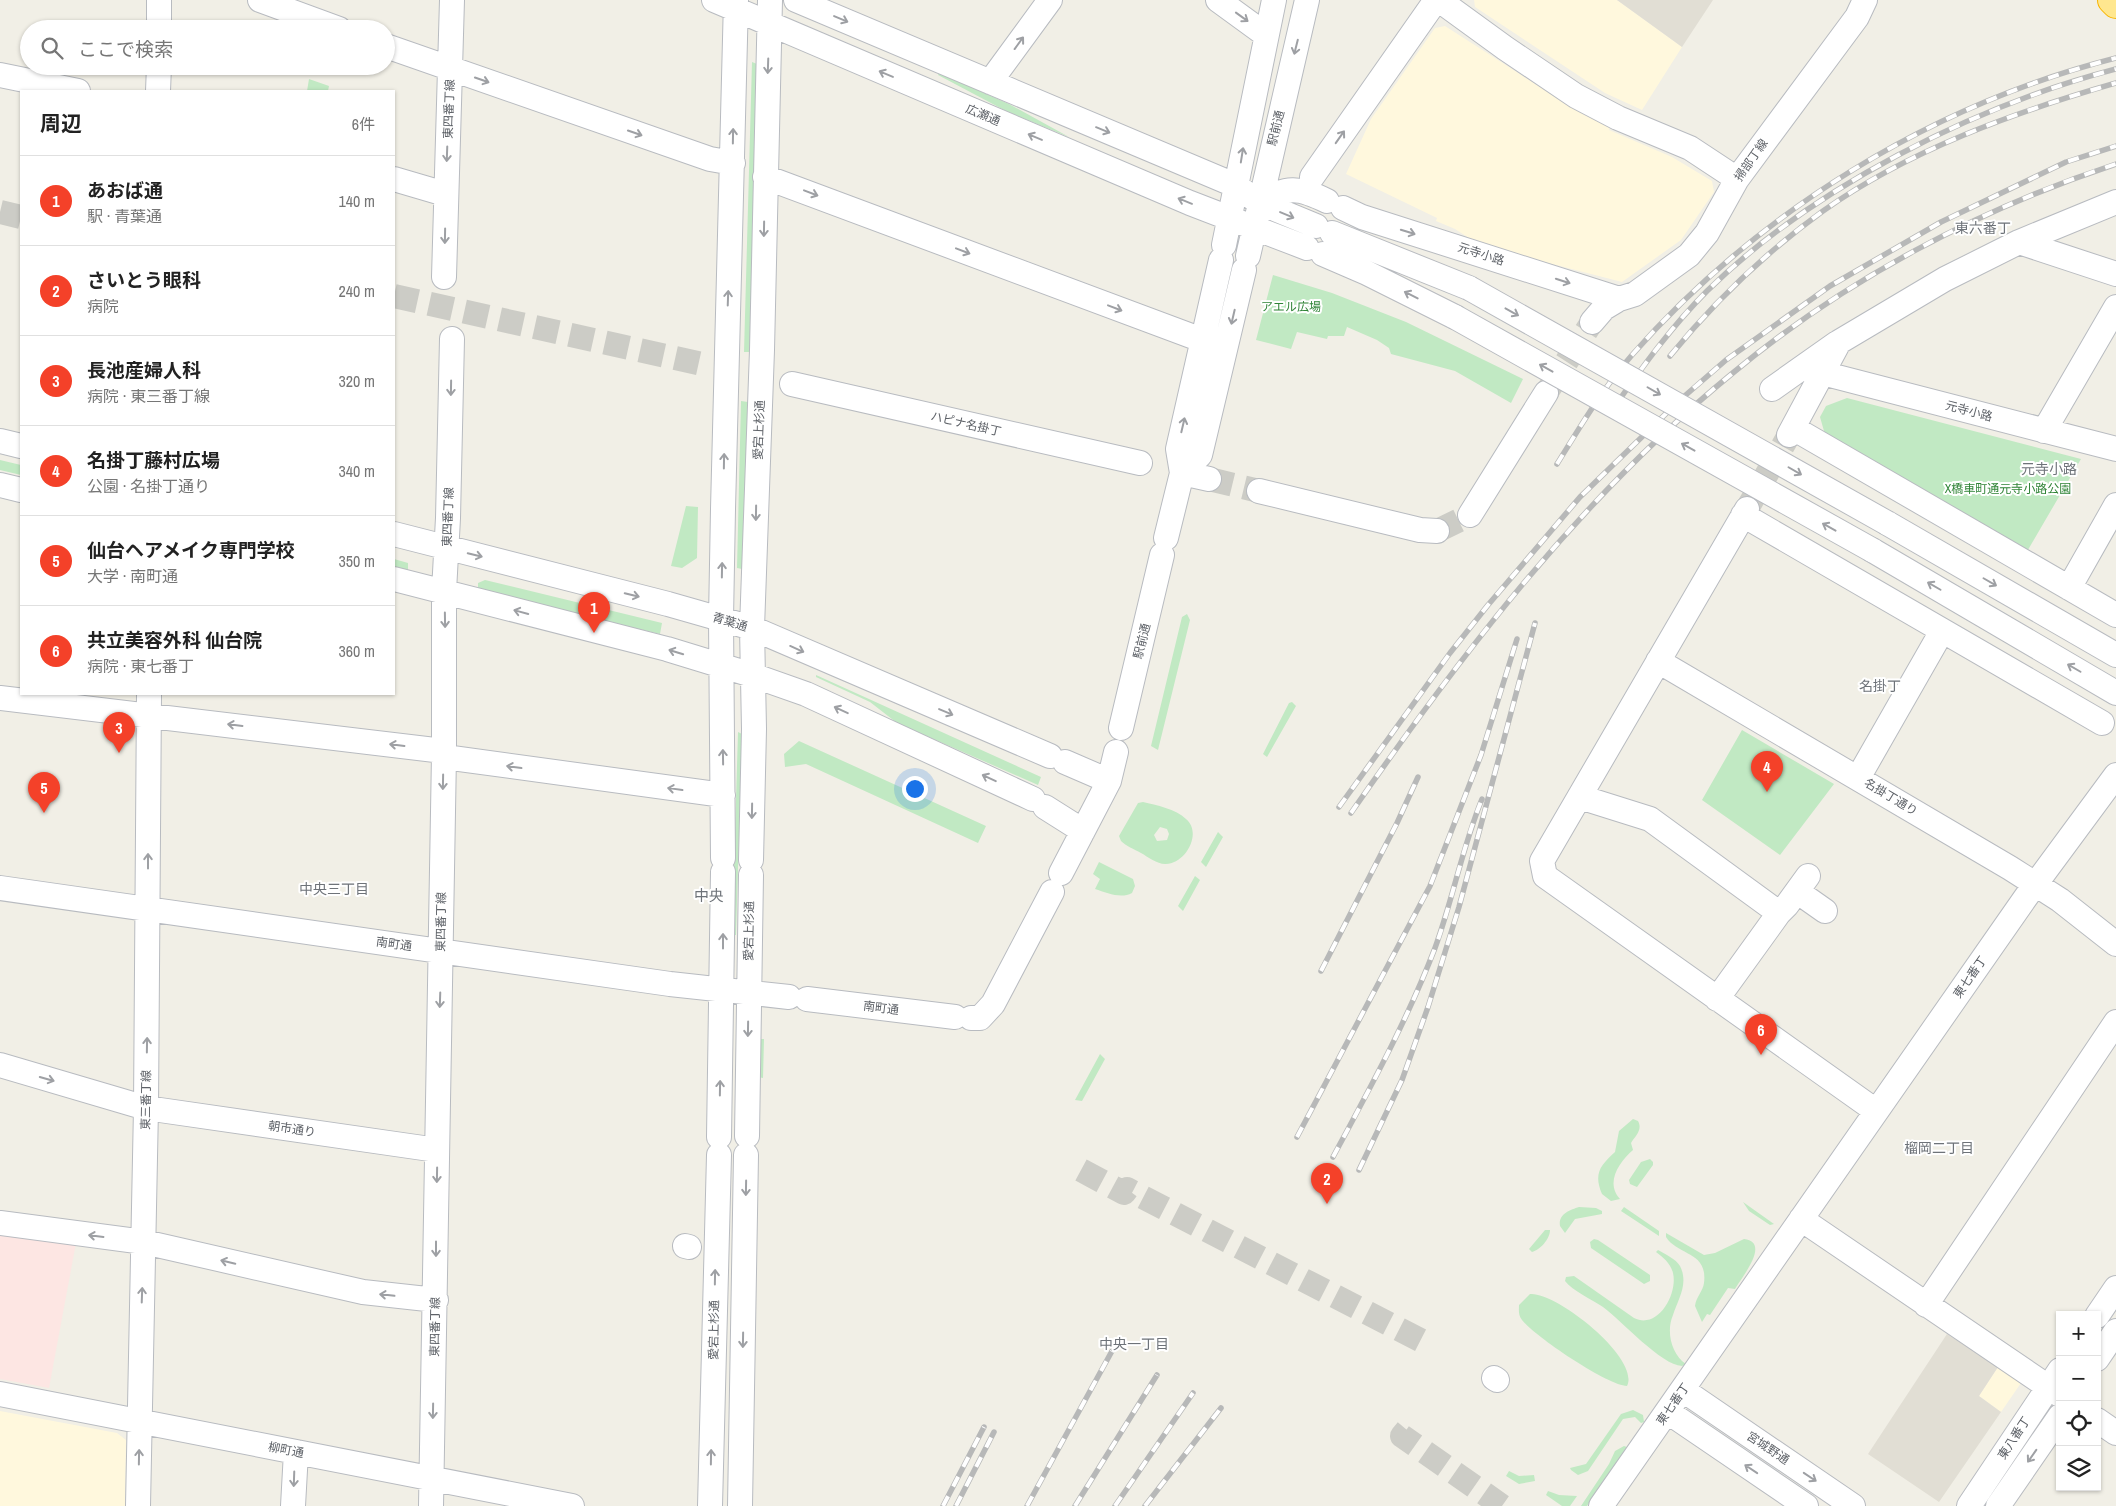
<!DOCTYPE html>
<html lang="ja">
<head>
<meta charset="utf-8">
<style>
  :root { --surface:#fff; --page:#f2f2f2; --text:#222; --muted:#767676; --line:#e0e0e0; --accent:#f44129 }
  body { margin:0; font-family:"Archivo Narrow","Noto Sans JP",sans-serif; background:var(--page); color:var(--text) }
  .controls { position:absolute; right:15px; bottom:15px; display:grid; overflow:hidden; border-radius:0px; box-shadow:0 1px 4px #0004 }
  .controls button { width:45px; height:45px; display:grid; place-items:center; padding:0; border:0; border-bottom:1px solid var(--line); background:var(--surface); color:var(--text); font:25px sans-serif }
  .you { position:absolute; left:914px; top:788px; width:18px; height:18px; margin:-12px; border:4px solid #fff; border-radius:50%; background:#1a73e8; box-shadow:0 0 0 8px #1a73e833 }
  .badge { display:grid; place-items:center; width:32px; height:32px; border-radius:50%; background:var(--accent); color:#fff; font-size:16px; font-weight:700 }
  .pin { position:absolute; translate:-50% -41px; filter:drop-shadow(0 1px 2px #0008) }
  .pin::after { content:''; position:absolute; top:26px; width:18px; height:15px; background:inherit; clip-path:polygon(0 0,100% 0,50% 100%) }
  .list { margin:0; padding:0; list-style:none }
  h2 { display:flex; justify-content:space-between; align-items:center; height:65px; margin:0; padding:0 20px; font-size:21px }
  h2 small { font-size:16px; font-weight:400; color:var(--muted) }
  .list li { display:grid; grid-template-columns:32px 1fr auto; gap:15px; align-items:center; box-sizing:border-box; height:90px; padding:0 20px; border-top:1px solid var(--line) }
  .list b { display:block; font-size:19px; white-space:nowrap }
  .list p { margin:0; font-size:16px; white-space:nowrap; color:var(--muted) }
  .list em { font-size:16px; font-style:normal; color:var(--muted) }
  .icon { flex:none; width:28px; height:28px; fill:none; stroke:currentColor; stroke-width:2; stroke-linecap:round; stroke-linejoin:round }
  .map { position:relative; flex:none; width:2116px; height:1506px; overflow:hidden }
  .search { position:absolute; background:var(--surface); box-shadow:0 1px 4px #0004; left:20px; top:20px; width:375px; height:55px; display:flex; align-items:center; gap:12px; box-sizing:border-box; padding:0 18px; border-radius:28px; color:var(--muted); font-size:19px }
  .panel { position:absolute; background:var(--surface); box-shadow:0 1px 4px #0004; left:20px; top:90px; width:375px; height:605px; border-radius:0px }
  .map>svg:first-child { display:block }
</style>
</head>
<body>
<div class="map">
<svg width="2116" height="1506" viewBox="0 0 2116 1506">
  <rect width="100%" height="100%" fill="#f1efe6"/>
  <path fill="#fff8dd" d="M1474,0H1617L1682,47L1642,110L1605,93L1475,7Z
    M1445,26L1543,89L1610,127L1609,130L1672,157L1712,181L1714,192L1681,240L1622,282L1478,245L1468,242L1469,238L1455,229L1436,221L1437,218L1346,174L1371,119L1435,28Z
    M1998,1367L2021,1383L2001,1412L1979,1396Z
    M0,1411L117,1433L126,1440L125,1506H0Z"/>
  <path fill="#e1ded4" d="M1617,0H1713L1682,47Z
    M1947,1334L1998,1367L1979,1396L2001,1412L1939,1502L1868,1454Z"/>
  <path fill="#fde6e3" d="M0,1230L76,1243L49,1388L0,1379Z"/>
  <path fill="#c1e9c3" fill-rule="evenodd" d="M752,62L757,64L750,352H744Z
    M939,73L1009,104L1069,137L1006,111L938,75Z
    M309,79L329,86L328,91H307Z
    M1273,275L1332,293L1406,322L1523,379L1511,403L1455,371L1391,354L1389,348L1377,340L1347,327L1344,336H1328L1327,339L1297,332L1291,349L1256,340Z
    M1847,398L2081,459L2025,555L1826,438L1820,417L1826,406Z
    M741,401L748,402L742,569L737,568Z
    M0,460L21,465V475L0,470Z
    M686,506L698,507L697,558L682,568L671,566Z
    M394,559L408,563V571L394,569Z
    M485,580L662,623L660,634L483,592L478,588V583Z
    M1187,614L1190,620L1158,750L1151,746L1182,617Z
    M816,675L1041,777L1038,785L897,723L870,702L816,677Z
    M1292,702L1296,706L1267,757L1263,754L1289,703Z
    M1742,730L1834,784L1780,855L1702,800Z
    M738,732L742,734L736,935H732Z
    M799,741L986,826L978,843L806,764L785,767L784,754Z
    M1143,802C1156,805 1176,809 1186,819C1203,833 1185,865 1165,864C1157,864 1148,857 1141,853C1134,849 1126,846 1121,841L1119,836L1138,803ZM1160,827L1167,829L1169,834L1167,840L1157,841L1154,835Z
    M1218,832L1223,837L1206,867L1201,862Z
    M1099,862L1133,879L1135,886L1132,893C1121,899 1107,893 1095,889L1100,879L1093,874Z
    M1195,876L1200,880L1183,911L1178,906Z
    M759,1039H764L763,1078L758,1077Z
    M1100,1054L1105,1059L1082,1101L1075,1100Z
    M1633,1119L1638,1121C1643,1130 1635,1136 1631,1143L1633,1150C1619,1162 1605,1183 1620,1199L1611,1201L1602,1194C1593,1173 1601,1165 1615,1152L1619,1131Z
    M1650,1159L1653,1162V1165L1637,1187L1630,1184L1629,1180L1641,1162Z
    M1743,1202L1774,1224L1770,1225L1749,1211Z
    M1579,1207L1596,1208L1602,1211V1214L1575,1219L1565,1233L1560,1226C1558,1214 1570,1210 1579,1207Z
    M1624,1207L1659,1231V1236L1621,1211Z
    M1545,1230H1550C1550,1239 1540,1250 1532,1252L1529,1249Z
    M1666,1233L1704,1255L1715,1253L1744,1239C1771,1242 1742,1277 1735,1289L1728,1288L1710,1315L1707,1314L1702,1322L1695,1306C1696,1297 1703,1291 1704,1283C1708,1251 1678,1256 1666,1237Z
    M1594,1239L1598,1240L1650,1275V1281L1644,1284L1591,1248L1590,1242Z
    M1658,1250C1665,1254 1676,1259 1680,1266C1689,1284 1678,1299 1673,1315C1666,1331 1671,1354 1686,1364L1682,1366C1661,1365 1622,1321 1603,1307C1591,1299 1573,1291 1565,1281L1566,1277L1574,1276L1634,1318C1658,1330 1678,1294 1673,1273C1671,1264 1663,1257 1656,1252Z
    M1530,1294C1555,1291 1641,1358 1627,1386C1608,1386 1534,1336 1522,1320C1518,1315 1519,1310 1519,1305Z
    M1633,1410L1643,1415L1644,1422L1641,1423L1635,1417L1623,1419L1588,1471L1578,1475L1571,1470L1570,1468L1586,1464L1621,1414Z
    M1624,1446L1627,1447L1587,1506H1581L1609,1464L1615,1451Z
    M1509,1471L1519,1476L1534,1475L1535,1481L1519,1484L1506,1476Z
    M1548,1491L1559,1495L1577,1496L1570,1506H1562L1546,1495Z"/>
  <g fill="none" stroke-linecap="round" stroke-linejoin="round">
    <path stroke="#ccccc6" stroke-width="24" stroke-dasharray="24 12" stroke-linecap="butt" d="M0,212L21,217
      M394,296L702,364
      M1547,392L1592,322
      M1209,479L1259,491
      M1747,509L1789,435
      M1437,531L1470,515
      M1081,1170L1124,1193L1127,1189L1422,1341
      M1407,1430L1402,1436L1502,1506"/>
    <defs>
      <path id="minor" d="M260,0L339,29
        M714,0L1190,203L1307,248
        M796,0L1237,186L1258,202L1316,226
        M1218,0L1266,35
        M1439,0L1505,48L1576,96L1618,118L1690,148L1737,179
        M159,29V0
        M386,46L710,159L733,163
        M0,75L78,91
        M990,82L1050,0
        M158,91L159,66
        M765,177L1202,340
        M1312,177L1436,0
        M394,179L445,194
        M1258,202C1289,187 1296,186 1327,201
        M1343,208L1362,217L1619,299
        M1332,233L1469,288
        M2019,242L2116,274
        M1224,245L1274,0
        M1323,254L1367,273L1455,317
        M1248,256L1307,0
        M444,277L452,0
        M1592,322L1604,308L1619,299L1635,294L1689,255L1707,233L1737,179L1857,17L1865,0
        M1822,373L2116,449
        M792,384L1140,463
        M1772,389L1837,343
        M1793,428L2116,615
        M2044,431L2116,307
        M1789,435L1839,342L1945,279L2019,242L2116,202
        M0,441L21,446
        M1182,473L1200,455L1244,270
        M1182,473L1209,479
        M0,485L21,490
        M1259,491L1420,530L1437,531
        M1747,509L1542,861L1545,876L1876,1111
        M1470,515L1546,393
        M1743,515L2102,723
        M1887,523L2116,655
        M394,534L668,604L752,628L1050,756
        M1166,538L1182,473L1178,449L1221,260
        M1872,550L2116,693
        M394,579L667,649L752,675L806,694L1033,799
        M2069,588L2116,505
        M1658,661L2010,868L2060,900L2116,944
        M0,698L435,750L452,758L723,795
        M1121,728L1162,555
        M1065,762L1109,781
        M1858,778L1942,631
        M1580,797L1650,819L1779,913
        M1045,807L1083,831
        M723,858L721,619L723,509L736,0
        M751,860L754,729L752,628L762,350L770,0
        M1061,873L1109,781L1116,752
        M0,888L670,984L789,997
        M1798,892L1825,911
        M807,999L955,1017
        M1717,999L1779,913L1787,905L1808,876
        M971,1018H980L993,1004L1052,892
        M0,1065L146,1108L437,1150
        M747,1136L751,875
        M719,1137L723,872
        M1801,1219L2060,1395
        M0,1223L144,1242L363,1292L436,1300
        M685,1246L689,1247
        M1926,1305L2116,1022
        M2097,1316L2116,1288
        M2097,1359L2116,1331
        M1494,1378L1497,1380
        M1683,1390L1853,1506
        M0,1394L572,1506
        M1668,1412L1806,1506
        M2097,1420L2116,1433
        M138,1506L146,1108L149,694
        M293,1506L296,1452
        M431,1506L444,754V591L448,518L452,339
        M710,1506L719,1155
        M740,1506L746,1155
        M1601,1506L2026,897L2116,775
        M1969,1506L2060,1370
        M1998,1506L2060,1416"/>
      <path id="highway" d="M2112,0L2116,4"/>
    </defs>
    <use href="#minor" stroke="#b8bbc0" stroke-width="26"/>
    <use href="#highway" stroke="#f7b400" stroke-width="30"/>
    <use href="#minor" stroke="#fff" stroke-width="24"/>
    <use href="#highway" stroke="#ffe78f" stroke-width="28"/>
    <defs>
      <path id="rail" d="M1670,356C1715,301 1765,253 1823,211C1909,150 2015,112 2116,83
        M1615,406C1643,366 1672,326 1707,291C1812,188 1974,106 2116,69
        M1557,464C1580,427 1603,388 1632,355C1758,212 1931,105 2116,58
        M1339,807L1450,653L1488,605L1580,497L1680,400L1726,360L1830,286L1941,222L2066,162L2116,146
        M1351,813C1462,653 1582,496 1734,372C1845,280 1979,209 2116,164
        M1321,971L1397,823L1418,777
        M1297,1137L1430,886L1481,755L1517,639
        M1333,1157C1370,1088 1407,1021 1435,948C1453,899 1462,848 1482,799
        M1359,1170L1402,1080L1428,1007L1459,907L1535,623
        M943,1506L984,1427
        M956,1506L994,1432
        M1027,1506L1112,1351
        M1075,1506L1157,1375
        M1115,1506L1193,1393
        M1145,1506L1221,1408"/>
    </defs>
    <use href="#rail" stroke="#b7b8b8" stroke-width="5.5"/>
    <use href="#rail" stroke="#fff" stroke-width="4" stroke-dasharray="11" stroke-linecap="butt"/>
    <defs>
      <path id="minor-bridge" d="M1469,288L1887,523
        M1455,317L1872,550"/>
    </defs>
    <use href="#minor-bridge" stroke="#b8bbc0" stroke-width="26" stroke-linecap="butt"/>
    <use href="#minor-bridge" stroke="#fff" stroke-width="24"/>
  </g>
  <defs><path id="oneway-shaft" d="M-6 0H5M1.5-3L5.5 0L1.5 3" fill="none" stroke-width="1.6" stroke-linecap="round" stroke-linejoin="round" transform="scale(1.25)"/></defs>
  <g stroke="#9ea0a4">
    <use href="#oneway-shaft" transform="translate(1242 17) rotate(36)"/>
    <use href="#oneway-shaft" transform="translate(841 19) rotate(23)"/>
    <use href="#oneway-shaft" transform="translate(1019 43) rotate(-54)"/>
    <use href="#oneway-shaft" transform="translate(1296 47) rotate(104)"/>
    <use href="#oneway-shaft" transform="translate(768 66) rotate(92)"/>
    <use href="#oneway-shaft" transform="translate(886 74) rotate(-157)"/>
    <use href="#oneway-shaft" transform="translate(482 80) rotate(19)"/>
    <use href="#oneway-shaft" transform="translate(1103 130) rotate(22)"/>
    <use href="#oneway-shaft" transform="translate(635 133) rotate(19)"/>
    <use href="#oneway-shaft" transform="translate(733 136) rotate(-89)"/>
    <use href="#oneway-shaft" transform="translate(1035 137) rotate(-157)"/>
    <use href="#oneway-shaft" transform="translate(1340 137) rotate(-55)"/>
    <use href="#oneway-shaft" transform="translate(447 154) rotate(92)"/>
    <use href="#oneway-shaft" transform="translate(1242 155) rotate(-81)"/>
    <use href="#oneway-shaft" transform="translate(811 193) rotate(21)"/>
    <use href="#oneway-shaft" transform="translate(1185 201) rotate(-158)"/>
    <use href="#oneway-shaft" transform="translate(1287 215) rotate(23)"/>
    <use href="#oneway-shaft" transform="translate(764 229) rotate(91)"/>
    <use href="#oneway-shaft" transform="translate(1408 232) rotate(17)"/>
    <use href="#oneway-shaft" transform="translate(445 236) rotate(91)"/>
    <use href="#oneway-shaft" transform="translate(963 251) rotate(21)"/>
    <use href="#oneway-shaft" transform="translate(1563 281) rotate(18)"/>
    <use href="#oneway-shaft" transform="translate(1411 295) rotate(-153)"/>
    <use href="#oneway-shaft" transform="translate(728 298) rotate(-88)"/>
    <use href="#oneway-shaft" transform="translate(1115 308) rotate(21)"/>
    <use href="#oneway-shaft" transform="translate(1512 312) rotate(29)"/>
    <use href="#oneway-shaft" transform="translate(1233 317) rotate(103)"/>
    <use href="#oneway-shaft" transform="translate(1546 368) rotate(-151)"/>
    <use href="#oneway-shaft" transform="translate(451 388) rotate(91)"/>
    <use href="#oneway-shaft" transform="translate(1654 391) rotate(30)"/>
    <use href="#oneway-shaft" transform="translate(1183 425) rotate(-77)"/>
    <use href="#oneway-shaft" transform="translate(1688 447) rotate(-151)"/>
    <use href="#oneway-shaft" transform="translate(724 461) rotate(-89)"/>
    <use href="#oneway-shaft" transform="translate(1795 471) rotate(30)"/>
    <use href="#oneway-shaft" transform="translate(756 513) rotate(91)"/>
    <use href="#oneway-shaft" transform="translate(1829 527) rotate(-151)"/>
    <use href="#oneway-shaft" transform="translate(475 555) rotate(14)"/>
    <use href="#oneway-shaft" transform="translate(722 570) rotate(-89)"/>
    <use href="#oneway-shaft" transform="translate(1990 582) rotate(30)"/>
    <use href="#oneway-shaft" transform="translate(1934 586) rotate(-150)"/>
    <use href="#oneway-shaft" transform="translate(632 595) rotate(14)"/>
    <use href="#oneway-shaft" transform="translate(521 612) rotate(-165)"/>
    <use href="#oneway-shaft" transform="translate(445 620) rotate(89)"/>
    <use href="#oneway-shaft" transform="translate(797 649) rotate(24)"/>
    <use href="#oneway-shaft" transform="translate(676 652) rotate(-163)"/>
    <use href="#oneway-shaft" transform="translate(2074 668) rotate(-150)"/>
    <use href="#oneway-shaft" transform="translate(841 710) rotate(-155)"/>
    <use href="#oneway-shaft" transform="translate(946 712) rotate(23)"/>
    <use href="#oneway-shaft" transform="translate(235 725) rotate(-173)"/>
    <use href="#oneway-shaft" transform="translate(397 745) rotate(-173)"/>
    <use href="#oneway-shaft" transform="translate(723 757) rotate(-91)"/>
    <use href="#oneway-shaft" transform="translate(514 767) rotate(-172)"/>
    <use href="#oneway-shaft" transform="translate(989 778) rotate(-155)"/>
    <use href="#oneway-shaft" transform="translate(443 782) rotate(91)"/>
    <use href="#oneway-shaft" transform="translate(675 789) rotate(-172)"/>
    <use href="#oneway-shaft" transform="translate(752 811) rotate(91)"/>
    <use href="#oneway-shaft" transform="translate(148 861) rotate(-90)"/>
    <use href="#oneway-shaft" transform="translate(723 941) rotate(-90)"/>
    <use href="#oneway-shaft" transform="translate(440 1000) rotate(92)"/>
    <use href="#oneway-shaft" transform="translate(748 1029) rotate(91)"/>
    <use href="#oneway-shaft" transform="translate(147 1045) rotate(-89)"/>
    <use href="#oneway-shaft" transform="translate(47 1079) rotate(16)"/>
    <use href="#oneway-shaft" transform="translate(720 1088) rotate(-89)"/>
    <use href="#oneway-shaft" transform="translate(437 1175) rotate(91)"/>
    <use href="#oneway-shaft" transform="translate(746 1188) rotate(91)"/>
    <use href="#oneway-shaft" transform="translate(96 1236) rotate(-173)"/>
    <use href="#oneway-shaft" transform="translate(436 1249) rotate(90)"/>
    <use href="#oneway-shaft" transform="translate(228 1262) rotate(-167)"/>
    <use href="#oneway-shaft" transform="translate(715 1277) rotate(-89)"/>
    <use href="#oneway-shaft" transform="translate(142 1295) rotate(-88)"/>
    <use href="#oneway-shaft" transform="translate(387 1295) rotate(-174)"/>
    <use href="#oneway-shaft" transform="translate(743 1340) rotate(91)"/>
    <use href="#oneway-shaft" transform="translate(433 1411) rotate(91)"/>
    <use href="#oneway-shaft" transform="translate(2032 1456) rotate(125)"/>
    <use href="#oneway-shaft" transform="translate(139 1457) rotate(-89)"/>
    <use href="#oneway-shaft" transform="translate(711 1457) rotate(-89)"/>
    <use href="#oneway-shaft" transform="translate(1751 1469) rotate(-146)"/>
    <use href="#oneway-shaft" transform="translate(1810 1477) rotate(34)"/>
    <use href="#oneway-shaft" transform="translate(294 1479) rotate(92)"/>
  </g>
  <g text-anchor="middle" stroke-width="4" stroke-linejoin="round" paint-order="stroke">
    <g font-size="12" fill="#5d6167" stroke="#fff">
      <text transform="translate(449 109) rotate(-88)" y="4">東四番丁線</text>
      <text transform="translate(983 115) rotate(23)" y="4">広瀬通</text>
      <text transform="translate(1276 128) rotate(-76)" y="4">駅前通</text>
      <text transform="translate(1751 160) rotate(-55)" y="4">掃部丁線</text>
      <text transform="translate(1481 254) rotate(18)" y="4">元寺小路</text>
      <text transform="translate(1969 411) rotate(15)" y="4">元寺小路</text>
      <text transform="translate(966 424) rotate(13)" y="4">ハピナ名掛丁</text>
      <text transform="translate(759 430) rotate(-88)" y="4">愛宕上杉通</text>
      <text transform="translate(448 517) rotate(-88)" y="4">東四番丁線</text>
      <text transform="translate(730 622) rotate(17)" y="4">青葉通</text>
      <text transform="translate(1142 641) rotate(-76)" y="4">駅前通</text>
      <text transform="translate(1891 797) rotate(31)" y="4">名掛丁通り</text>
      <text transform="translate(441 922) rotate(-89)" y="4">東四番丁線</text>
      <text transform="translate(749 931) rotate(-89)" y="4">愛宕上杉通</text>
      <text transform="translate(394 944) rotate(8)" y="4">南町通</text>
      <text transform="translate(1970 977) rotate(-55)" y="4">東七番丁</text>
      <text transform="translate(881 1008) rotate(7)" y="4">南町通</text>
      <text transform="translate(146 1100) rotate(-89)" y="4">東三番丁線</text>
      <text transform="translate(292 1129) rotate(8)" y="4">朝市通り</text>
      <text transform="translate(435 1327) rotate(-89)" y="4">東四番丁線</text>
      <text transform="translate(714 1330) rotate(-89)" y="4">愛宕上杉通</text>
      <text transform="translate(1673 1404) rotate(-55)" y="4">東七番丁</text>
      <text transform="translate(2014 1438) rotate(-57)" y="4">東八番丁</text>
      <text transform="translate(1768 1448) rotate(34)" y="4">宮城野通</text>
      <text transform="translate(286 1450) rotate(11)" y="4">柳町通</text>
    </g>
    <g font-size="12" fill="#308437" stroke="#fff">
      <text x="1291" y="311">アエル広場</text>
      <text x="2008" y="493">X橋車町通元寺小路公園</text>
    </g>
    <g font-size="14" fill="#6e7379" stroke="#fff">
      <text x="1983" y="233">東六番丁</text>
      <text x="2049" y="474">元寺小路</text>
      <text x="1880" y="691">名掛丁</text>
      <text x="334" y="894">中央三丁目</text>
      <text x="1939" y="1153">榴岡二丁目</text>
      <text x="1134" y="1349">中央一丁目</text>
    </g>
    <g font-size="15" fill="#6e7379" stroke="#fff">
      <text x="709" y="901">中央</text>
    </g>
  </g>
</svg>
<div class="controls">
<button>+</button>
<button>−</button>
<button><svg class="icon" aria-label="locate" viewBox="0 0 24 24"><circle cx="12" cy="12" r="6"/><path d="M12 2v4M12 18v4M2 12h4M18 12h4"/></svg></button>
<button><svg class="icon" aria-label="layers" viewBox="0 0 24 24"><path d="M12 4l9 5-9 5-9-5zM3 14l9 5 9-5"/></svg></button>
</div>
<div class="you"></div>
<div class="pin badge" style="left:594px;top:633px">1</div>
<div class="pin badge" style="left:1327px;top:1204px">2</div>
<div class="pin badge" style="left:119px;top:753px">3</div>
<div class="pin badge" style="left:1767px;top:792px">4</div>
<div class="pin badge" style="left:44px;top:813px">5</div>
<div class="pin badge" style="left:1761px;top:1055px">6</div>
<div class="search"><svg class="icon" aria-label="search" viewBox="0 0 24 24"><circle cx="10" cy="10" r="6"/><path d="M15 15l6 6"/></svg>ここで検索</div>
<section class="panel">
<h2>周辺<small>6件</small></h2>
<ul class="list">
<li><span class="badge">1</span><div><b>あおば通</b><p>駅 · 青葉通</p></div><em>140 m</em></li>
<li><span class="badge">2</span><div><b>さいとう眼科</b><p>病院</p></div><em>240 m</em></li>
<li><span class="badge">3</span><div><b>長池産婦人科</b><p>病院 · 東三番丁線</p></div><em>320 m</em></li>
<li><span class="badge">4</span><div><b>名掛丁藤村広場</b><p>公園 · 名掛丁通り</p></div><em>340 m</em></li>
<li><span class="badge">5</span><div><b>仙台ヘアメイク専門学校</b><p>大学 · 南町通</p></div><em>350 m</em></li>
<li><span class="badge">6</span><div><b>共立美容外科 仙台院</b><p>病院 · 東七番丁</p></div><em>360 m</em></li>
</ul>
</section>
</div>
</body>
</html>
